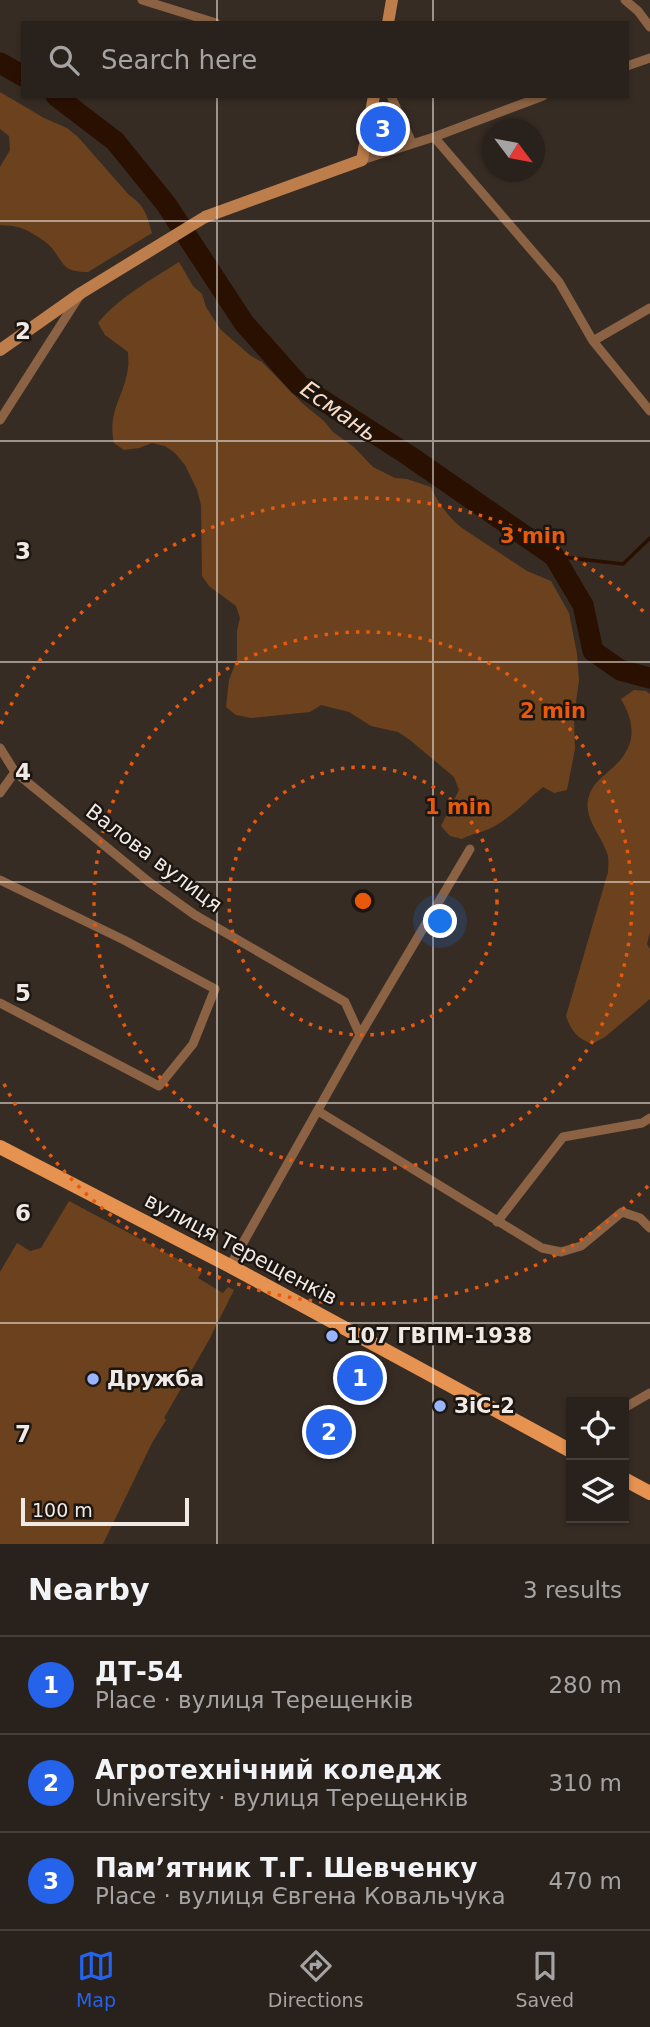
<!DOCTYPE html>
<html lang="en">
<head>
<meta charset="utf-8">
<style>
  :root { --surface:#29211b; --page:#312924; --text:#f1f3f6; --muted:#a5a3a3; --line:#453e3a; --accent:#2563eb }
  body { margin:0; font-family:"DejaVu Sans",sans-serif; background:var(--page); color:var(--text) }
  .controls { position:absolute; right:21px; bottom:21px; display:grid; overflow:hidden; border-radius:0px; box-shadow:0 2px 5px #0004 }
  .controls button { width:63px; height:63px; display:grid; place-items:center; padding:0; border:0; border-bottom:2px solid var(--line); background:var(--surface); color:var(--text); font:35px sans-serif }
  .compass { position:absolute; left:482px; top:119px; width:63px; height:63px; border-radius:50%; background:var(--surface); box-shadow:0 2px 5px #0004; rotate:122deg }
  .scale { position:absolute; left:21px; bottom:18px; width:168px; box-sizing:border-box; padding-left:7px; border:4px solid #f1e9e4; border-top:0; font-size:19px; line-height:24px; white-space:nowrap; color:#f1e9e4; -webkit-text-stroke:5px #1b1612; paint-order:stroke }
  .you { position:absolute; left:441px; top:922px; width:24px; height:24px; margin:-18px; border:5px solid #fff; border-radius:50%; background:#1a73e8; box-shadow:0 0 0 10px #1a73e833 }
  .badge { display:grid; place-items:center; width:46px; height:46px; border-radius:50%; background:var(--accent); color:#fff; font-size:23px; font-weight:700 }
  .pin { position:absolute; translate:-50% -50%; border:4px solid #fff; box-shadow:0 2px 7px #0006 }
  .list { margin:0; padding:0; list-style:none }
  h2 { display:flex; justify-content:space-between; align-items:center; height:91px; margin:0; padding:0 28px; font-size:30px }
  h2 small { font-size:23px; font-weight:400; color:var(--muted) }
  .list li { display:grid; grid-template-columns:46px 1fr auto; gap:21px; align-items:center; box-sizing:border-box; height:98px; padding:0 28px; border-top:2px solid var(--line) }
  .list b { display:block; font-size:26px; white-space:nowrap }
  .list p { margin:0; font-size:23px; white-space:nowrap; color:var(--muted) }
  .list em { font-size:23px; font-style:normal; color:var(--muted) }
  .icon { flex:none; width:38px; height:38px; fill:none; stroke:currentColor; stroke-width:2; stroke-linecap:round; stroke-linejoin:round }
  .map { position:relative; flex:none; width:650px; height:1544px; overflow:hidden }
  .search { position:absolute; background:var(--surface); box-shadow:0 2px 5px #0004; left:21px; right:21px; top:21px; height:77px; display:flex; align-items:center; gap:18px; box-sizing:border-box; padding:0 24px; border-radius:0px; color:var(--muted); font-size:26px }
  .sheet { height:385px; background:var(--surface) }
  nav { display:flex; justify-content:space-around; align-items:center; box-sizing:border-box; height:98px; border-top:2px solid var(--line); background:var(--surface); font-size:19px; color:var(--muted) }
  nav a { display:grid; justify-items:center; gap:4px }
  nav .on { color:var(--accent) }
  .map>svg:first-child { display:block }
</style>
</head>
<body>
<div class="map">
<svg width="650" height="1544" viewBox="0 0 650 1544">
  <rect width="100%" height="100%" fill="#372c24"/>
  <path fill="#6c411d" d="M0,92L44,118L67,128L78,137L129,195C145,206 147,215 152,233L88,272C61,272 65,263 50,246C43,239 27,229 17,227C12,225 5,226 0,225V167L10,150L9,136L0,129Z
    M179,262L193,286L202,294L206,307L221,330L251,356L262,362L303,404L324,421L333,432L354,447L373,467L395,478L407,479L431,487C438,503 448,517 462,528L527,571L551,581L569,613L577,654L579,680L574,718L575,749L567,790L554,793L543,787C526,801 509,820 489,829C480,833 471,834 462,839L450,836L441,826L459,790L454,777L410,740L398,732L371,726L349,712L321,705L310,712L251,718L236,715L226,707L229,680L237,659V631L240,618L236,606L209,586L202,576L201,505L197,490L185,465L175,453L165,446L152,443L139,448L124,450L114,443C107,412 124,397 128,368C129,363 128,357 128,352L105,335L98,323C119,297 151,280 179,262Z
    M634,690L646,691L650,694V932L647,944L650,949V999L605,1037L592,1044C577,1038 571,1031 566,1016L608,872C608,867 609,861 608,856C602,835 582,818 589,796C592,785 601,778 609,771C635,749 638,728 621,699Z
    M69,1201L202,1272L198,1278L223,1293L228,1287L234,1290L209,1340L164,1418L166,1420L152,1443L103,1544H0V1272L17,1243L30,1251L41,1248Z"/>
  <g fill="none" stroke-linecap="round" stroke-linejoin="round">
    <path stroke="#2a1000" stroke-width="3.5" d="M554,556L623,564L650,538"/>
    <path stroke="#2a1000" stroke-width="21" d="M0,63L23,76
      M56,96L115,141L166,204L244,323L299,385L408,455L554,556L583,605L593,651L620,670L650,678"/>
    <path stroke="#8b6244" stroke-width="9" d="M142,0L216,23
      M625,0L638,11L650,27
      M627,66L650,58
      M391,96L412,143
      M434,137L559,282L593,341L650,411
      M362,160L434,137L543,96
      M593,341L650,308
      M0,420L78,298
      M0,748L15,772L149,882L195,915L345,1002L360,1035
      M0,793L15,772
      M0,880L124,940L215,989L193,1044L159,1086L0,1003
      M318,1111L542,1248L561,1252L581,1246L622,1212L640,1218L650,1228
      M497,1222L563,1137L642,1123L650,1118
      M230,1266L360,1035L470,849
      M624,1408L650,1393"/>
    <path stroke="#be7e4c" stroke-width="12" d="M388,23L392,0
      M0,350L81,293L205,217L362,160L374,96"/>
    <path stroke="#e69250" stroke-width="14" d="M0,1147L230,1266L571,1451
      M624,1479L650,1493"/>
  </g>
  <path fill="none" stroke="#f1e9e4" stroke-width="2" stroke-opacity="0.55" d="M217,0V23M433,0V23M217,96V1544M433,96V1544M0,221H650M0,441H650M0,662H650M0,882H650M0,1103H650M0,1323H650"/>
  <g fill="none" stroke="#e8590c" stroke-width="3.5" stroke-dasharray="3.5 7">
    <circle cx="363" cy="901" r="134"/>
    <circle cx="363" cy="901" r="269"/>
    <path d="M648 1186A403 403 0 0 1 1 1078M1 724A403 403 0 0 1 648 616"/>
  </g>
  <g fill="#99b5fd" stroke="#1b1612" stroke-width="2.5">
    <circle cx="332" cy="1336" r="7"/>
    <circle cx="93" cy="1379" r="7"/>
    <circle cx="440" cy="1406" r="7"/>
  </g>
  <g text-anchor="middle" stroke-width="5" stroke-linejoin="round" paint-order="stroke">
    <g font-size="21" fill="#f1e9e4" stroke="#1b1612">
      <text transform="translate(154 858) rotate(37)" y="7">Валова вулиця</text>
      <text transform="translate(241 1249) rotate(28)" y="7">вулиця Терещенків</text>
    </g>
    <g font-size="21" font-weight="bold" fill="#f1e9e4" stroke="#1b1612" text-anchor="start">
      <text x="346" y="1343">107 ГВПМ-1938</text>
      <text x="107" y="1386">Дружба</text>
      <text x="454" y="1413">ЗіС-2</text>
    </g>
    <g font-size="23" font-style="italic" fill="#fbdac2" stroke="#1b1612">
      <text transform="translate(339 411) rotate(35)" y="8">Есмань</text>
    </g>
  </g>
  <g font-size="23" text-anchor="middle" font-weight="bold" fill="#f1e9e4" stroke="#1b1612" stroke-width="5" stroke-linejoin="round" paint-order="stroke">
    <text x="23" y="339">2</text>
    <text x="23" y="559">3</text>
    <text x="23" y="780">4</text>
    <text x="23" y="1001">5</text>
    <text x="23" y="1221">6</text>
    <text x="23" y="1442">7</text>
  </g>
  <circle cx="363" cy="901" r="10" fill="#e8590c" stroke="#1b1612" stroke-width="3.5"/>
  <g font-size="21" text-anchor="middle" font-weight="bold" fill="#e8590c" stroke="#1b1612" stroke-width="5" stroke-linejoin="round" paint-order="stroke">
    <text x="533" y="543">3 min</text>
    <text x="553" y="718">2 min</text>
    <text x="458" y="814">1 min</text>
  </g>
</svg>
<div class="controls">
<button><svg class="icon" aria-label="locate" viewBox="0 0 24 24"><circle cx="12" cy="12" r="6"/><path d="M12 2v4M12 18v4M2 12h4M18 12h4"/></svg></button>
<button><svg class="icon" aria-label="layers" viewBox="0 0 24 24"><path d="M12 4l9 5-9 5-9-5zM3 14l9 5 9-5"/></svg></button>
</div>
<svg class="compass" viewBox="-18 -18 36 36"><path d="M0-13l5 13h-10z" fill="#e53935"/><path d="M0 13l5-13h-10z" fill="#a5a3a3"/></svg>
<div class="scale">100 m</div>
<div class="you"></div>
<div class="pin badge" style="left:360px;top:1378px">1</div>
<div class="pin badge" style="left:329px;top:1432px">2</div>
<div class="pin badge" style="left:383px;top:129px">3</div>
<div class="search"><svg class="icon" aria-label="search" viewBox="0 0 24 24"><circle cx="10" cy="10" r="6"/><path d="M15 15l6 6"/></svg>Search here</div>
</div>
<section class="sheet">
<h2>Nearby<small>3 results</small></h2>
<ul class="list">
<li><span class="badge">1</span><div><b>ДТ-54</b><p>Place · вулиця Терещенків</p></div><em>280 m</em></li>
<li><span class="badge">2</span><div><b>Агротехнічний коледж</b><p>University · вулиця Терещенків</p></div><em>310 m</em></li>
<li><span class="badge">3</span><div><b>Пам’ятник Т.Г. Шевченку</b><p>Place · вулиця Євгена Ковальчука</p></div><em>470 m</em></li>
</ul>
</section>
<nav>
<a class="on"><svg class="icon" aria-label="map" viewBox="0 0 24 24"><path d="M3 6l6-2 6 2 6-2v14l-6 2-6-2-6 2zM9 4v14M15 6v14"/></svg>Map</a>
<a><svg class="icon" aria-label="directions" viewBox="0 0 24 24"><path d="M12 3l9 9-9 9-9-9zM9 14v-3h6M13 9l2 2-2 2"/></svg>Directions</a>
<a><svg class="icon" aria-label="saved" viewBox="0 0 24 24"><path d="M7 4h10v16l-5-4-5 4z"/></svg>Saved</a>
</nav>
</body>
</html>
